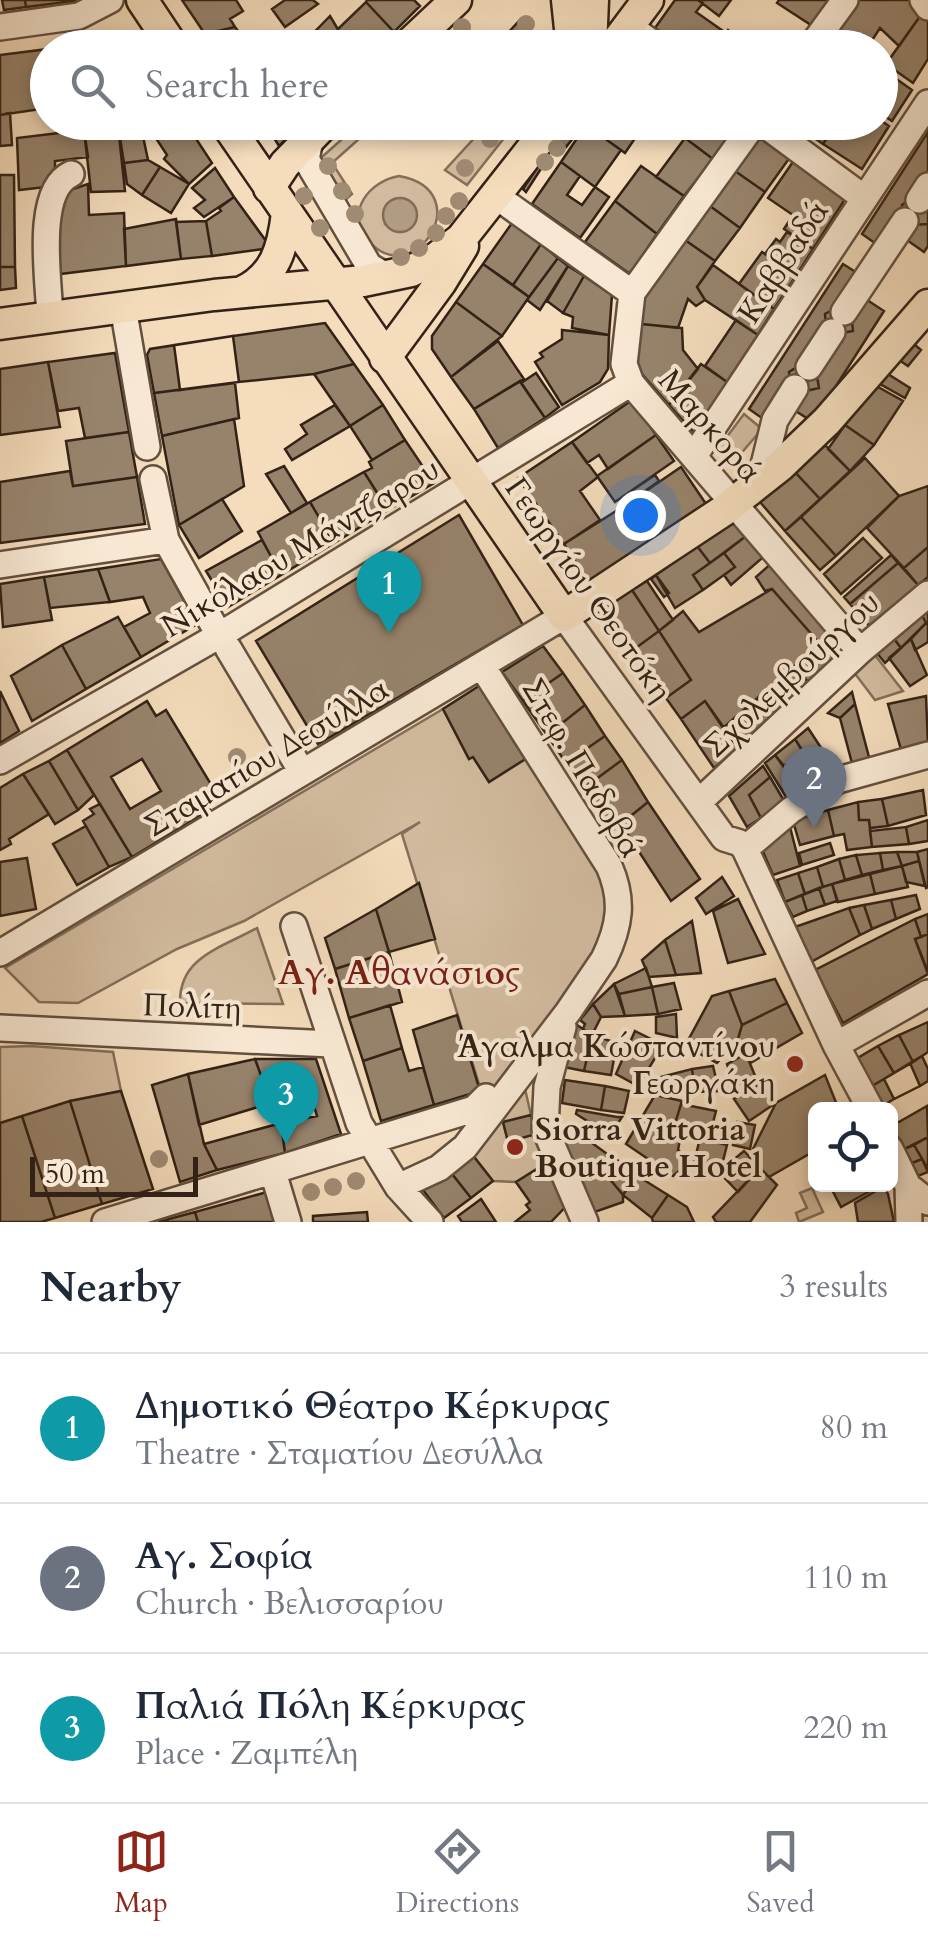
<!DOCTYPE html>
<html lang="en">
<head>
<meta charset="utf-8">
<style>
  :root { --surface:#fff; --page:#f2f2f3; --text:#1f2937; --muted:#747a83; --line:#e0e1e3; --accent:#8f2418 }
  body { margin:0; font-family:Cardo,serif; background:var(--page); color:var(--text) }
  .controls { position:absolute; right:30px; bottom:30px; display:grid; overflow:hidden; border-radius:15px; box-shadow:0 5px 15px #0003 }
  .controls button { width:90px; height:90px; display:grid; place-items:center; padding:0; border:0; border-bottom:2px solid var(--line); background:var(--surface); color:var(--text); font:50px sans-serif }
  .scale { position:absolute; left:30px; bottom:25px; width:168px; box-sizing:border-box; padding-left:10px; border:5px solid #332215; border-top:0; font-size:28px; line-height:35px; white-space:nowrap; color:#332215; -webkit-text-stroke:8px #f8e8d3; paint-order:stroke }
  .you { position:absolute; left:640px; top:515px; width:35px; height:35px; margin:-25px; border:8px solid #fff; border-radius:50%; background:#1a73e8; box-shadow:0 0 0 15px #1a73e833 }
  .badge { display:grid; place-items:center; width:65px; height:65px; border-radius:50%; background:var(--accent); color:#fff; font-size:32px; font-weight:700 }
  .pin { position:absolute; translate:-50% -82px; filter:drop-shadow(0 2px 5px #0008) }
  .pin::after { content:''; position:absolute; top:52px; width:35px; height:30px; background:inherit; clip-path:polygon(0 0,100% 0,50% 100%) }
  .list { margin:0; padding:0; list-style:none }
  h2 { display:flex; justify-content:space-between; align-items:center; height:130px; margin:0; padding:0 40px; font-size:42px }
  h2 small { font-size:32px; font-weight:400; color:var(--muted) }
  .list li { display:grid; grid-template-columns:65px 1fr auto; gap:30px; align-items:center; box-sizing:border-box; height:150px; padding:0 40px; border-top:2px solid var(--line) }
  .list b { display:block; font-size:38px; white-space:nowrap }
  .list p { margin:0; font-size:32px; white-space:nowrap; color:var(--muted) }
  .list em { font-size:32px; font-style:normal; color:var(--muted) }
  .icon { flex:none; width:55px; height:55px; fill:none; stroke:currentColor; stroke-width:2; stroke-linecap:round; stroke-linejoin:round }
  .map { position:relative; flex:none; width:928px; height:1222px; overflow:hidden }
  .search { position:absolute; background:var(--surface); box-shadow:0 5px 15px #0003; left:30px; right:30px; top:30px; height:110px; display:flex; align-items:center; gap:25px; box-sizing:border-box; padding:0 35px; border-radius:55px; color:var(--muted); font-size:38px }
  .sheet { height:580px; background:var(--surface) }
  nav { display:flex; justify-content:space-around; align-items:center; box-sizing:border-box; height:140px; border-top:2px solid var(--line); background:var(--surface); font-size:28px; color:var(--muted) }
  nav a { display:grid; justify-items:center; gap:5px }
  nav .on { color:var(--accent) }
  .map>svg:first-child { display:block }
</style>
</head>
<body>
<div class="map">
<svg width="928" height="1222" viewBox="0 0 928 1222">
  <rect width="100%" height="100%" fill="#f4dcbc"/>
  <filter id="stains"><feTurbulence type="fractalNoise" baseFrequency=".002" numOctaves="4"/><feColorMatrix values="0 0 0 0 .2 0 0 0 0 .09 0 0 0 0 .02 0 0 0 .5 -.17"/></filter>
  <radialGradient id="worn" r=".72"><stop offset=".6" stop-color="#630" stop-opacity="0"/><stop offset="1" stop-color="#630" stop-opacity=".3"/></radialGradient>
  <path fill="#d3bca0" stroke="#836f5a" stroke-width="2.5" fill-rule="evenodd" d="M482,122L504,123L512,128L467,185L445,170L478,134L476,129Z
    M360,123H365L370,129L332,163L352,194L344,201L321,162L322,157Z
    M399,176C481,191 412,295 367,239C345,211 370,181 399,176ZM397,199L413,225L400,232L385,224L387,204Z
    M744,414L762,429L732,464L717,450Z
    M871,650L903,691L875,700L850,667Z
    M443,709L469,759L473,757L489,782L527,758L611,894L605,937L490,1103L479,1084L402,834L420,822L244,921L177,949L78,1003L39,1002L5,968Z
    M257,928L283,1004L180,1003C179,957 221,948 257,928Z
    M31,1046L113,1052L121,1091L70,1101L0,1123V1047Z
    M525,1089L531,1115L503,1122L508,1141L536,1134L551,1160L516,1182L493,1181L471,1153Z
    M812,1188L823,1212L799,1222L796,1213L807,1208L800,1193Z"/>
  <path fill="#b29d83" stroke="#7f6c57" stroke-width="2.5" d="M383 215a17 17 0 1 1 34 0a17 17 0 1 1-34 0Z"/>
  <path fill="#97836c" stroke="#332215" stroke-width="2.5" fill-rule="evenodd" d="M2,0H25L26,7L4,10Z
    M25,0H83L26,7Z
    M182,0H236L243,11L230,19L235,27L205,34Z
    M285,0H313L318,4L285,27L272,9Z
    M367,0H414L420,6L394,32L366,2Z
    M675,0H698L703,3L696,12L726,33L715,48H682L655,28Z
    M698,0H731L719,16Z
    M779,0H829L811,25L777,3Z
    M859,0H914L923,12L899,46L880,28L867,48H825Z
    M366,2L394,32L378,48H349L338,29Z
    M923,12L928,20V59L913,83L886,64Z
    M330,16L349,48H299Z
    M519,21L544,44L541,48H515L504,37Z
    M235,27L251,48H214L205,34Z
    M728,30L736,37L740,32L750,39L745,48H715Z
    M131,39L137,48H61Z
    M48,49V108L0,115V55Z
    M881,68L912,90L892,121L880,113Z
    M10,113L12,145L0,146V115Z
    M880,120L889,126L862,169L823,144L838,122Z
    M185,122L212,163L189,184L164,159L167,155L146,123Z
    M264,122H302L279,146Z
    M588,122H646L625,153L586,125Z
    M697,122H739L713,159L685,138Z
    M792,122H838L823,144Z
    M569,125L577,133L566,147L559,140Z
    M586,125L621,150L595,187L561,162Z
    M118,126L125,191L91,192L84,130Z
    M118,126L141,127L148,160L124,163Z
    M84,130L88,157L55,161V186L19,190L17,138Z
    M763,132L793,153L765,192L735,171Z
    M928,132V177L914,197L902,205L901,218L882,248L862,234Z
    M685,138L713,159L684,196L656,177Z
    M797,156L849,193L813,249L784,229L793,215L768,198Z
    M148,160L160,167L142,195L127,184L124,163Z
    M541,162L544,164L526,192L523,189Z
    M561,162L580,176L567,195L582,205L595,187L609,197L580,238L532,204Z
    M641,166L684,196L657,234L615,201Z
    M160,167L189,184L171,213L142,195Z
    M215,168L234,197L204,217L194,208L205,200L192,188Z
    M735,171L765,192L740,228L710,206Z
    M0,175H14L15,267H0Z
    M88,184L89,215L124,213L126,266L60,274L56,208L67,191Z
    M234,197L266,241L263,249L212,256L206,221L221,211L219,208Z
    M914,197L928,205V224L913,225L901,218L902,205Z
    M615,201L657,234L630,274L585,242Z
    M710,206L740,228L715,261L685,240Z
    M176,219L181,259L126,266L124,229Z
    M206,221L212,256L181,259L176,222Z
    M512,223L541,244L513,285L483,264Z
    M928,224V246L924,252L904,238L913,225Z
    M787,232L813,249L796,276L765,254L776,239L780,242Z
    M685,240L715,261L697,287L705,300L696,306L688,299L678,328L641,324L644,297Z
    M541,244L558,258L529,297L513,285Z
    M762,252L796,276L774,309L739,284Z
    M558,258L568,266L540,310L527,300Z
    M483,264L529,297L502,336L456,302Z
    M843,264L865,278L838,307L825,314L826,327L802,364L789,372L790,385L769,423L749,409Z
    M713,265L774,309L758,335L705,300L697,287Z
    M568,266L584,276L563,313L547,301Z
    M0,267H15L16,288L0,290Z
    M584,276L612,295L609,335L572,328L573,317L563,313Z
    M861,296L884,311L813,422L791,408L801,392L819,388L816,371L836,334L853,331L851,313Z
    M456,302L502,336L451,377L432,349V336Z
    M838,307L851,313L853,331L836,334L826,327L825,314Z
    M736,320L758,335L727,382L705,366Z
    M325,323L354,364L314,374L239,382L233,336Z
    M641,324L682,328L683,350L698,369L669,405L634,365Z
    M562,330L609,335L608,369L600,382L562,405L535,362L543,357L540,353L562,339Z
    M233,336L239,382L154,393L147,355L150,349Z
    M233,336L239,382L180,390L174,345Z
    M909,340L921,350L908,366L896,358Z
    M498,341L524,379L474,409L451,377Z
    M115,353L129,432L85,438L79,408L58,411L48,362Z
    M48,362L60,427L0,435V369Z
    M354,364L383,405L350,426L314,374Z
    M701,364L727,382L694,433L669,405Z
    M802,364L816,371L819,388L801,392L790,385L789,372Z
    M880,369L910,388L905,398L873,380Z
    M536,373L559,407L545,418L521,383Z
    M520,381L545,418L498,448L474,409Z
    M235,383L239,418L162,436L154,393Z
    M871,383L903,401L874,445L845,425Z
    M632,400L656,435L608,469L599,455L587,463L572,442Z
    M335,405L350,426L292,460L285,449L307,434L301,425Z
    M383,405L405,440L372,460L350,426Z
    M234,419L244,486L179,525L162,436Z
    M845,425L874,445L850,471L828,449Z
    M129,432L137,477L73,486L66,441Z
    M656,435L674,461L615,502L597,476Z
    M405,440L434,483L388,510L364,472L372,468L369,462Z
    M572,442L598,477L580,491L600,520L564,544L518,478Z
    M825,445L850,471L820,499L795,472Z
    M865,458L899,496L836,556L801,517Z
    M284,466L307,503L291,513L266,474Z
    M681,467L706,504L649,543L624,506Z
    M70,471L73,486L137,477L145,524L0,543V482Z
    M364,472L388,510L334,543L310,502Z
    M795,472L820,499L785,531L760,502Z
    M655,475L659,481L631,501L627,494Z
    M928,486V547L904,568L867,528L899,496Z
    M222,499L242,531L199,558L179,525Z
    M310,502L334,543L281,575L258,532Z
    M624,506L649,543L588,581L564,544Z
    M459,515L523,625L318,744L256,641Z
    M736,516L750,533L710,563L697,546Z
    M801,517L836,556L820,570L785,531Z
    M750,533L768,553L731,585L724,575L735,567L724,553Z
    M863,538L882,558L841,594L824,574Z
    M262,540L281,575L228,607L206,571Z
    M697,546L710,563L693,575L703,590L675,608L656,575Z
    M928,547V577L918,585L904,568Z
    M724,553L735,567L703,590L693,575Z
    M891,555L898,563L850,604L844,597Z
    M161,559L197,624L141,657L124,627L150,613L143,597L110,602L98,569Z
    M774,561L834,631L820,644L772,589L765,591L756,577Z
    M898,563L918,585L871,628L850,604Z
    M98,569L110,602L50,608L44,577Z
    M656,575L669,593L664,597L651,579Z
    M44,577L52,620L3,627L0,584Z
    M647,581L673,620L659,631L632,590Z
    M772,589L820,644L723,728L705,701L681,719L666,698L691,680L659,631L683,611L699,632Z
    M632,590L659,631L633,650L605,608Z
    M928,602V642L915,650L911,639L926,623L919,609Z
    M919,609L926,623L901,648L889,632Z
    M118,617L141,657L86,689L62,645Z
    M659,631L691,680L666,698L633,650Z
    M834,631L845,642L841,660L812,687L796,667Z
    M889,632L901,648L885,663L872,647Z
    M911,639L927,675L910,686L889,658Z
    M62,645L86,689L32,721L11,676Z
    M543,646L563,673L523,701L502,672Z
    M796,667L812,687L739,749L723,728Z
    M563,673L585,705L547,735L523,701Z
    M482,684L527,758L489,782L473,757L469,759L443,709Z
    M0,691L19,731L0,743Z
    M852,692L855,704L840,718L828,713Z
    M926,696L928,746L902,753L888,704Z
    M147,701L156,716L166,710L215,791L203,798L210,810L132,857L67,750ZM142,759L161,791L130,809L111,777Z
    M705,701L739,749L714,768L681,719Z
    M855,704L870,761L853,767L840,718Z
    M585,705L605,736L566,763L547,735Z
    M808,728L837,772L823,783L795,739Z
    M605,736L622,760L584,788L566,763Z
    M795,739L803,752L784,766L775,755Z
    M67,750L94,795L78,810L49,761Z
    M803,752L823,783L805,796L784,766Z
    M775,755L805,796L791,805L765,763Z
    M622,760L648,802L613,830L584,788Z
    M49,761L78,810L55,824L23,774Z
    M763,766L770,777L749,795L761,818L747,827L729,796Z
    M23,774L49,814L9,839L11,844L0,850V788Z
    M770,777L786,804L761,818L749,795Z
    M923,790L926,815L888,826L882,799Z
    M882,799L888,826L870,828L869,820H859L858,802Z
    M648,802L700,879L671,901L621,824Z
    M858,802L859,820H869L872,847L847,850L844,834L834,836L828,810Z
    M100,804L132,857L109,867L83,821L94,814L90,809Z
    M828,810L834,836L800,845L793,821Z
    M928,820V841L909,844L906,827Z
    M86,826L109,867L77,885L53,844Z
    M790,827L800,866L773,875L761,847Z
    M906,827L909,844L872,847L870,831Z
    M830,843L834,855L802,865L799,853Z
    M928,849V887L926,888L917,852Z
    M897,852L902,866L883,870L880,853Z
    M897,852H917L919,861L902,866Z
    M880,853L883,870L862,875L856,855Z
    M856,855L862,875L845,880L839,859Z
    M27,858L36,909L0,916V862Z
    M839,859L845,880L823,887L817,867Z
    M919,861L925,886L906,882L902,866Z
    M902,866L908,887L875,894L870,874Z
    M817,867L823,887L805,894L798,873Z
    M798,873L805,894L785,902L777,880Z
    M870,874L875,894L838,902L832,884Z
    M722,877L734,896L706,914L696,898Z
    M419,883L435,939L389,952L376,909Z
    M832,884L837,901L825,905L819,888Z
    M819,888L825,905L807,911L802,895Z
    M802,895L807,911L793,917L785,902Z
    M916,895L920,909L896,919L891,900Z
    M738,899L765,954L728,963L713,911Z
    M891,900L896,919L872,929L864,905Z
    M864,905L872,929L860,935L849,908Z
    M849,908L860,935L811,962L795,927Z
    M376,909L389,952L335,969L325,938Z
    M928,914V934L921,937L915,919Z
    M915,919L921,937L915,939L928,974L843,1023L815,970Z
    M692,921L701,973L676,975L665,940Z
    M928,934V972L915,939Z
    M665,940L676,975L649,977L642,960Z
    M389,952L402,1002L349,1018L335,969Z
    M646,968L652,987L619,994L614,984Z
    M775,979L787,1003L742,1025L729,991Z
    M674,983L681,1009L658,1014L652,987Z
    M614,984L625,1016L601,1017L593,1004Z
    M652,987L658,1014L625,1016L619,994Z
    M729,991L742,1025L738,1039L717,1063L685,1046L712,996Z
    M787,1003L802,1033L752,1062L738,1039L742,1025Z
    M593,1004L601,1017L592,1035L583,1029L585,1024L580,1020Z
    M390,1005L402,1048L363,1061L349,1018Z
    M676,1014L677,1038L656,1033V1017Z
    M457,1015L480,1091L434,1105L413,1030Z
    M928,1022V1052L913,1062L899,1035Z
    M577,1025L592,1035L584,1071L564,1067Z
    M635,1031L663,1045L638,1086L616,1074Z
    M592,1035L617,1043L611,1075L584,1071Z
    M899,1035L913,1062L894,1073L878,1046Z
    M878,1046L894,1073L872,1086L856,1059Z
    M402,1048L409,1071L423,1067L434,1105L381,1121L363,1061Z
    M746,1054L756,1078L735,1086L727,1064Z
    M922,1056L928,1069V1081L920,1086L910,1063Z
    M255,1059H316L341,1134L285,1153L281,1123L317,1116L312,1099L271,1103Z
    M255,1059L271,1103L199,1125L188,1074Z
    M910,1063L920,1086L894,1099L884,1079Z
    M910,1063L920,1086L894,1099L884,1079Z
    M713,1066L719,1091L695,1092L692,1069Z
    M692,1069L695,1092L661,1089V1077Z
    M188,1074L204,1144L217,1170L180,1182L152,1085Z
    M825,1075L839,1110H816V1150L769,1177L749,1157L776,1103Z
    M884,1079L894,1099L882,1106L872,1086Z
    M565,1080L605,1086L601,1110L562,1103Z
    M762,1083L776,1103L749,1121L734,1099Z
    M605,1086L629,1091L624,1113L601,1110Z
    M121,1091L153,1189L102,1204L70,1101Z
    M655,1095L682,1101L674,1127L682,1129L678,1150L690,1162L673,1176L626,1144Z
    M70,1101L102,1204L55,1218L22,1116Z
    M681,1104L716,1111L710,1134H681L682,1129L674,1127Z
    M927,1106L928,1137L904,1149L892,1126Z
    M577,1110L617,1117H622L610,1135L576,1114Z
    M531,1115L536,1134L508,1142L503,1122Z
    M22,1116L55,1218L41,1222H0V1123Z
    M737,1122L755,1125L750,1149L733,1145Z
    M281,1123L285,1153L217,1170L204,1144Z
    M581,1135L610,1156L599,1166L575,1172L565,1143Z
    M928,1137V1169L914,1145Z
    M700,1138L727,1145L721,1169L694,1163Z
    M914,1145L922,1159L912,1163L904,1149Z
    M744,1151L760,1168L738,1192L719,1172Z
    M471,1153L493,1181L471,1198L449,1170Z
    M610,1156L638,1172L623,1195L599,1166Z
    M922,1159L928,1172L918,1176L912,1163Z
    M551,1160L572,1200L551,1222H515L530,1210L526,1205L530,1202L516,1182Z
    M599,1166L623,1195V1202L589,1214L575,1172Z
    M760,1168L777,1185L750,1222H716L713,1217Z
    M449,1170L471,1198L444,1218L420,1186Z
    M636,1175L668,1195L652,1218L623,1195Z
    M829,1184H878L879,1186L841,1207Z
    M883,1187L888,1194L894,1222H858L855,1203Z
    M267,1192L276,1222H198L195,1212Z
    M668,1195L687,1207L694,1222H653L652,1218Z
    M481,1199L496,1222H462L458,1216Z
    M195,1212L198,1222H158Z
    M367,1212L368,1222H313V1216Z"/>
  <g fill="none" stroke-linecap="round" stroke-linejoin="round">
    <defs>
      <path id="minor" d="M923,0L928,7
        M629,26L659,48
        M0,27L79,16L110,0
        M810,48L845,0
        M755,122L632,293L624,364L631,383L640,394L860,651
        M761,122L864,198
        M311,136L306,159L369,266L388,277
        M496,196L632,293
        M919,200L928,186
        M123,307L147,447
        M844,312L905,221
        M50,317C49,282 34,191 71,174
        M809,367L832,332
        M694,456L928,103
        M763,469L775,420L795,388
        M153,479L166,540L214,626
        M0,565L166,540
        M228,648L302,772
        M0,761L220,635L631,383
        M699,802L860,651L928,594
        M745,849L836,1045L871,1110
        M745,849L791,810L838,780L928,755
        M294,926L359,1123L398,1187L430,1222
        M0,953L564,616L724,838L740,843L745,849
        M563,1027L547,1087L545,1129L585,1222
        M0,1028L331,1044
        M836,1045L928,993
        M890,1149L908,1186L928,1202
        M273,1172L288,1222
        M908,1186L909,1222
        M398,1187L439,1168L465,1147L568,1012L604,959C620,926 624,900 609,866L482,666
        M105,1222L474,1109L486,1097"/>
      <path id="major" d="M142,0L174,48
        M567,0L572,48
        M405,48L456,0
        M591,48L593,0
        M612,48L648,0
        M225,122L564,616L723,511L780,466L827,421L928,305
        M269,188L285,164L326,122
        M242,292C275,277 283,248 287,213
        M0,324L214,295L363,281L411,271L435,259L461,239L553,122
        M385,358L441,282L463,246"/>
    </defs>
    <use href="#minor" stroke="#63503f" stroke-width="30"/>
    <use href="#major" stroke="#332215" stroke-width="35"/>
    <use href="#minor" stroke="#f8e8d3" stroke-width="25"/>
    <use href="#major" stroke="#f4dcbc" stroke-width="30"/>
  </g>
  <g fill="#a08b73">
    <circle cx="526" cy="24" r="9"/>
    <circle cx="462" cy="27" r="9"/>
    <circle cx="490" cy="139" r="9"/>
    <circle cx="557" cy="148" r="9"/>
    <circle cx="545" cy="162" r="9"/>
    <circle cx="328" cy="166" r="9"/>
    <circle cx="465" cy="168" r="9"/>
    <circle cx="342" cy="191" r="9"/>
    <circle cx="304" cy="196" r="9"/>
    <circle cx="459" cy="201" r="9"/>
    <circle cx="355" cy="214" r="9"/>
    <circle cx="446" cy="216" r="9"/>
    <circle cx="320" cy="228" r="9"/>
    <circle cx="436" cy="233" r="9"/>
    <circle cx="419" cy="248" r="9"/>
    <circle cx="401" cy="257" r="9"/>
    <circle cx="237" cy="757" r="9"/>
    <circle cx="159" cy="1159" r="9"/>
    <circle cx="356" cy="1181" r="9"/>
    <circle cx="333" cy="1187" r="9"/>
    <circle cx="311" cy="1192" r="9"/>
  </g>
  <g fill="#8f2418" stroke="#f8e8d3" stroke-width="4">
    <circle cx="795" cy="1064" r="10"/>
    <circle cx="515" cy="1147" r="10"/>
  </g>
  <g text-anchor="middle" stroke-width="8" stroke-linejoin="round" paint-order="stroke">
    <g font-size="32" fill="#332215" stroke="#f8e8d3">
      <text transform="translate(783 261) rotate(-57)" y="11">Καββαδά</text>
      <text transform="translate(711 426) rotate(49)" y="11">Μαρκορά</text>
      <text transform="translate(300 547) rotate(-31)" y="11">Νικόλαου Μάντζαρου</text>
      <text transform="translate(589 589) rotate(55)" y="11">Γεωργίου Θεοτόκη</text>
      <text transform="translate(791 674) rotate(-43)" y="11">Σχολεμβούργου</text>
      <text transform="translate(266 757) rotate(-31)" y="11">Σταματίου Δεσύλλα</text>
      <text transform="translate(583 768) rotate(59)" y="11">Στεφ. Παδοβά</text>
      <text transform="translate(192 1006) rotate(2)" y="11">Πολίτη</text>
    </g>
    <g font-size="32" font-weight="bold" fill="#332215" stroke="#f8e8d3" text-anchor="end">
      <text x="775" y="1057">Άγαλμα Κώσταντίνου<tspan x="775" dy="37">Γεωργάκη</tspan></text>
      <text x="535" y="1140" text-anchor="start">Siorra Vittoria<tspan x="535" dy="37">Boutique Hotel</tspan></text>
    </g>
    <g font-size="35" font-weight="bold" fill="#7a1f14" stroke="#f8e8d3">
      <text x="399" y="984">Αγ. Αθανάσιος</text>
    </g>
  </g>
  <rect width="100%" height="100%" filter="url(#stains)"/>
  <rect width="100%" height="100%" fill="url(#worn)"/>
</svg>
<div class="controls">
<button><svg class="icon" aria-label="locate" viewBox="0 0 24 24"><circle cx="12" cy="12" r="6"/><path d="M12 2v4M12 18v4M2 12h4M18 12h4"/></svg></button>
</div>
<div class="scale">50 m</div>
<div class="you"></div>
<div class="pin badge" style="left:389px;top:633px;background:#0f9aa8">1</div>
<div class="pin badge" style="left:814px;top:828px;background:#6b7280">2</div>
<div class="pin badge" style="left:286px;top:1144px;background:#0f9aa8">3</div>
<div class="search"><svg class="icon" aria-label="search" viewBox="0 0 24 24"><circle cx="10" cy="10" r="6"/><path d="M15 15l6 6"/></svg>Search here</div>
</div>
<section class="sheet">
<h2>Nearby<small>3 results</small></h2>
<ul class="list">
<li><span class="badge" style="background:#0f9aa8">1</span><div><b>Δημοτικό Θέατρο Κέρκυρας</b><p>Theatre · Σταματίου Δεσύλλα</p></div><em>80 m</em></li>
<li><span class="badge" style="background:#6b7280">2</span><div><b>Αγ. Σοφία</b><p>Church · Βελισσαρίου</p></div><em>110 m</em></li>
<li><span class="badge" style="background:#0f9aa8">3</span><div><b>Παλιά Πόλη Κέρκυρας</b><p>Place · Ζαμπέλη</p></div><em>220 m</em></li>
</ul>
</section>
<nav>
<a class="on"><svg class="icon" aria-label="map" viewBox="0 0 24 24"><path d="M3 6l6-2 6 2 6-2v14l-6 2-6-2-6 2zM9 4v14M15 6v14"/></svg>Map</a>
<a><svg class="icon" aria-label="directions" viewBox="0 0 24 24"><path d="M12 3l9 9-9 9-9-9zM9 14v-3h6M13 9l2 2-2 2"/></svg>Directions</a>
<a><svg class="icon" aria-label="saved" viewBox="0 0 24 24"><path d="M7 4h10v16l-5-4-5 4z"/></svg>Saved</a>
</nav>
</body>
</html>
